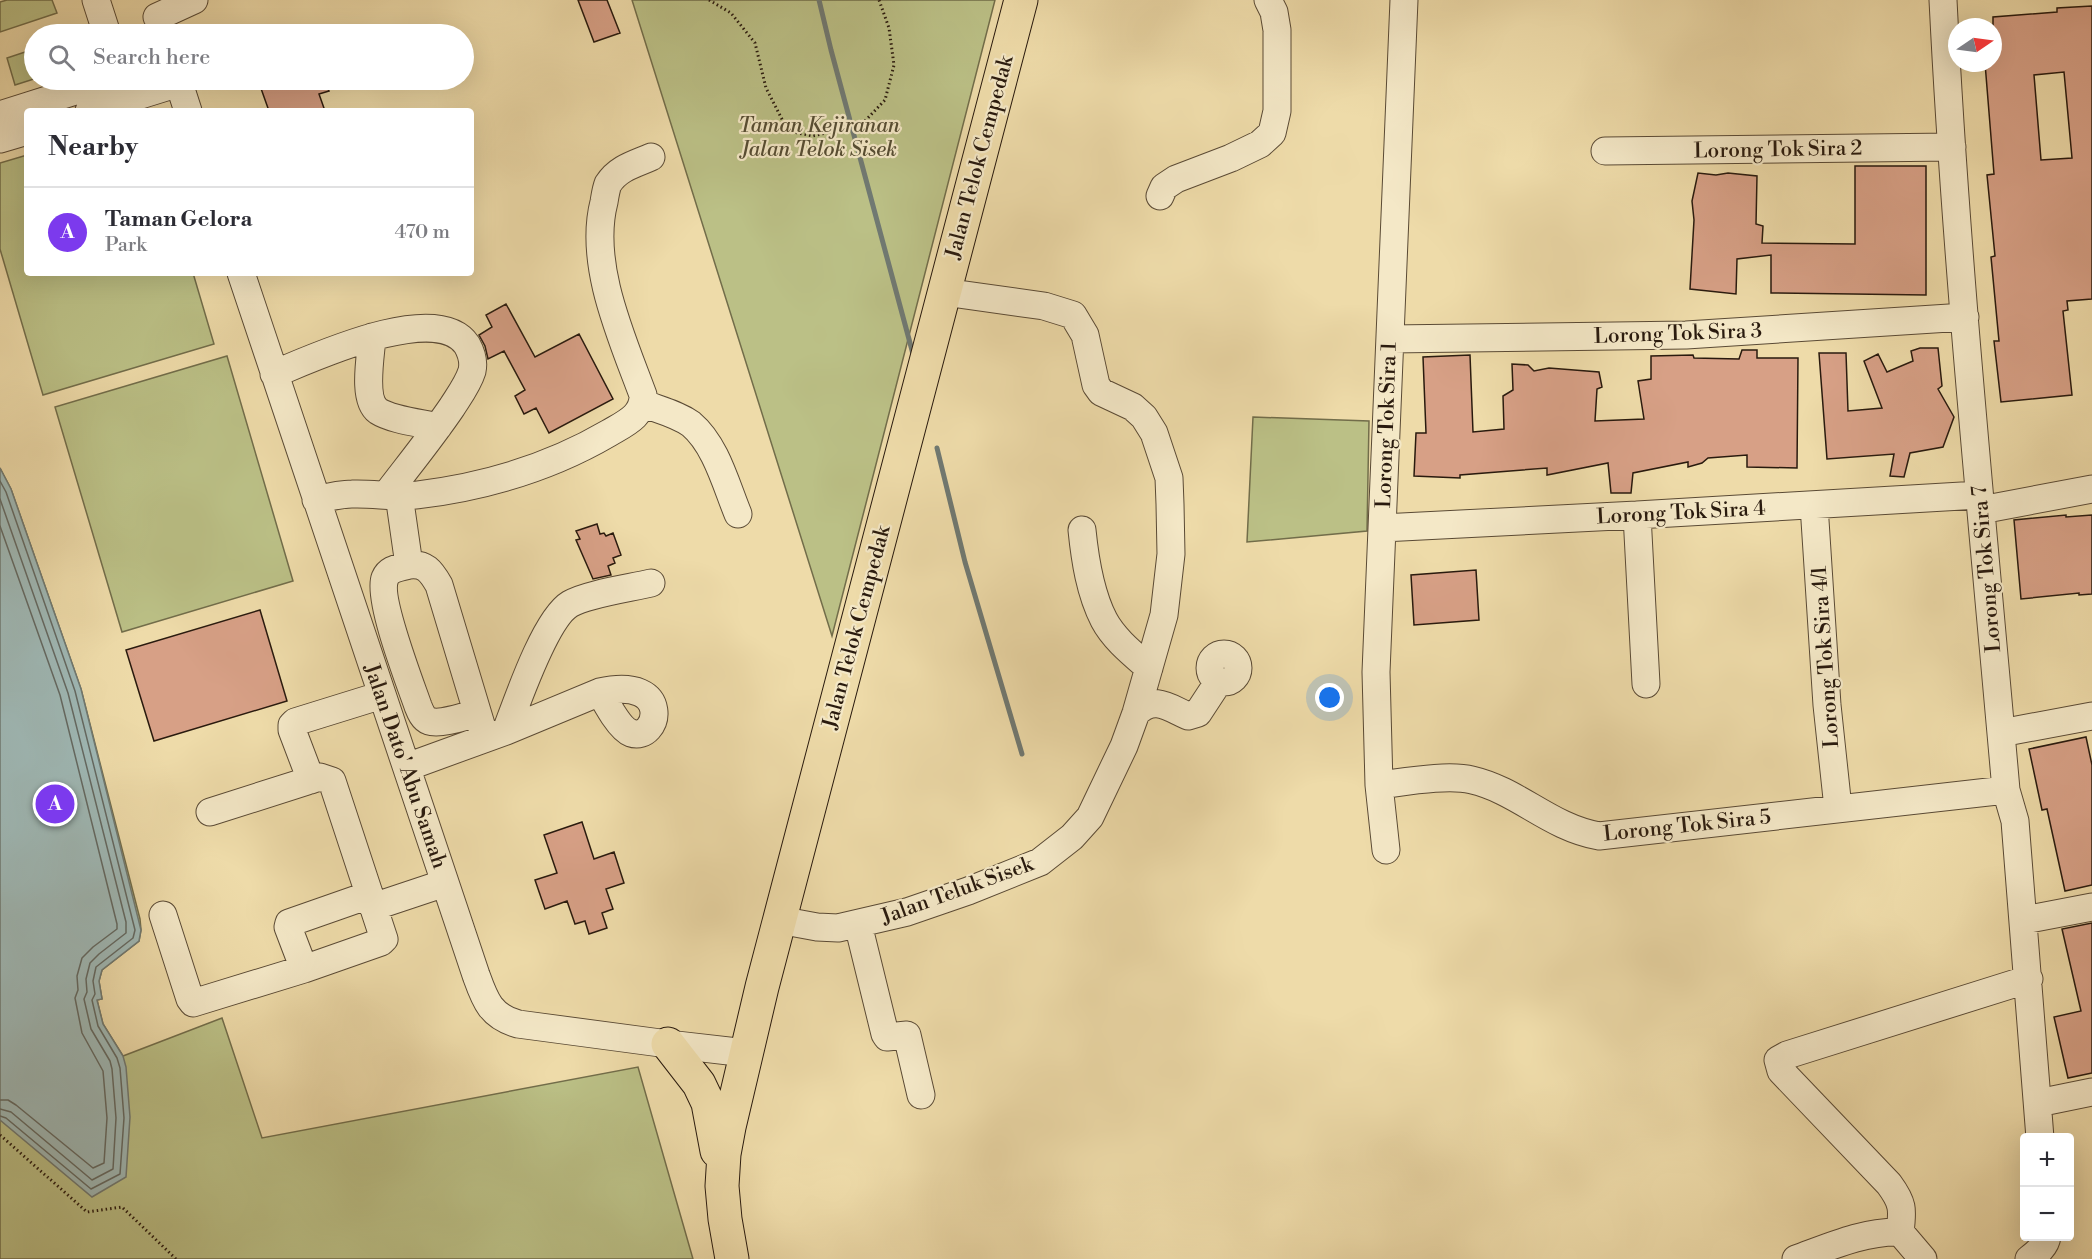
<!DOCTYPE html>
<html lang="en">
<head>
<meta charset="utf-8">
<style>
  :root { --surface:#fff; --page:#f2f2f3; --text:#2b2b33; --muted:#7c7c81; --line:#e1e1e2; --accent:#7c3aed }
  body { margin:0; font-family:"Libre Bodoni",serif; background:var(--page); color:var(--text) }
  .controls { position:absolute; right:18px; bottom:18px; display:grid; overflow:hidden; border-radius:6px; box-shadow:0 6px 24px #0002 }
  .controls button { width:54px; height:54px; display:grid; place-items:center; padding:0; border:0; border-bottom:2px solid var(--line); background:var(--surface); color:var(--text); font:30px sans-serif }
  .compass { position:absolute; left:1948px; top:18px; width:54px; height:54px; border-radius:50%; background:var(--surface); box-shadow:0 6px 24px #0002; rotate:77deg }
  .you { position:absolute; left:1330px; top:698px; width:21px; height:21px; margin:-15px; border:4px solid #fff; border-radius:50%; background:#1a73e8; box-shadow:0 0 0 9px #1a73e833 }
  .badge { display:grid; place-items:center; width:39px; height:39px; border-radius:50%; background:var(--accent); color:#fff; font-size:20px; font-weight:700 }
  .pin { position:absolute; translate:-50% -50%; border:3px solid #fff; box-shadow:0 2px 6px #0006 }
  .list { margin:0; padding:0; list-style:none }
  h2 { display:flex; justify-content:space-between; align-items:center; height:78px; margin:0; padding:0 24px; font-size:26px }
  h2 small { font-size:20px; font-weight:400; color:var(--muted) }
  .list li { display:grid; grid-template-columns:39px 1fr auto; gap:18px; align-items:center; box-sizing:border-box; height:90px; padding:0 24px; border-top:2px solid var(--line) }
  .list b { display:block; font-size:22px; white-space:nowrap }
  .list p { margin:0; font-size:20px; white-space:nowrap; color:var(--muted) }
  .list em { font-size:20px; font-style:normal; color:var(--muted) }
  .icon { flex:none; width:33px; height:33px; fill:none; stroke:currentColor; stroke-width:2; stroke-linecap:round; stroke-linejoin:round }
  .map { position:relative; flex:none; width:2092px; height:1259px; overflow:hidden }
  .search { position:absolute; background:var(--surface); box-shadow:0 6px 24px #0002; left:24px; top:24px; width:450px; height:66px; display:flex; align-items:center; gap:15px; box-sizing:border-box; padding:0 21px; border-radius:33px; color:var(--muted); font-size:22px }
  .panel { position:absolute; background:var(--surface); box-shadow:0 6px 24px #0002; left:24px; top:108px; width:450px; height:168px; border-radius:6px }
  .map>svg:first-child { display:block }
</style>
</head>
<body>
<div class="map">
<svg width="2092" height="1259" viewBox="0 0 2092 1259">
  <rect width="100%" height="100%" fill="#eedba9"/>
  <filter id="stains"><feTurbulence type="fractalNoise" baseFrequency=".00333" numOctaves="4"/><feColorMatrix values="0 0 0 0 .2 0 0 0 0 .09 0 0 0 0 .02 0 0 0 .5 -.17"/></filter>
  <radialGradient id="worn" r=".72"><stop offset=".6" stop-color="#630" stop-opacity="0"/><stop offset="1" stop-color="#630" stop-opacity=".3"/></radialGradient>
  <path fill="#bbc086" stroke="#726d4a" stroke-width="1.5" d="M7,0H52L57,13L0,32V2Z
    M632,0H995L832,636Z
    M34,49V79L15,85L7,58Z
    M27,155V273H193L214,344L43,395L0,249V163Z
    M227,356L293,581L122,632L55,407Z
    M1253,417L1369,421L1367,531L1247,542Z
    M0,468L11,489L81,689L140,919L141,930L139,941L102,970L99,981L102,999L97,1000L103,1024L123,1056L222,1018L262,1138L638,1067L693,1259H0Z"/>
  <path fill="#9fb8b5" stroke="#707972" stroke-width="1.5" d="M0,468L11,489L81,689L141,930L139,941L102,970L99,981L102,999L97,1000L103,1024L123,1056L126,1067L130,1117L126,1177L92,1197L0,1120Z"/>
  <g fill="none" stroke-linecap="round" stroke-linejoin="round">
    <path stroke="#646962" stroke-width="1.5" d="M0,481L6,492L75,691L135,930L133,938L96,967L93,981L95,994L92,1000L98,1026L117,1058L120,1068L124,1118L120,1174L91,1189L6,1118L0,1116
      M0,499L68,693L126,922V933L99,954L90,963L86,979L87,992L84,999L91,1029L110,1061L112,1069L116,1118L113,1169L92,1180L11,1112L0,1109
      M0,526L60,695L117,924V929L93,947L82,958L77,976L78,990L75,998L82,1033L103,1071L107,1118L104,1163L93,1168L16,1105L8,1100H0"/>
    <path stroke="#707972" stroke-width="5" d="M819,0L831,50L913,354
      M937,448L965,562L1022,754"/>
  </g>
  <path fill="#d7a086" stroke="#291a0e" stroke-width="1.5" fill-rule="evenodd" d="M578,0H607L620,33L594,42Z
    M2092,6V299L2067,301L2068,310L2063,311L2072,395L2001,402L1994,341H1999L1991,257L1995,256L1987,175L1994,174L1985,63H1993V17L2057,12V8ZM2064,72L2072,158L2041,160L2034,75Z
    M258,80H324L329,91L319,94L325,111H269Z
    M1855,166H1926V295L1771,293V255L1737,259L1736,294L1690,289L1694,220L1692,201L1698,173L1716,175L1728,173L1757,176L1756,224L1763,226L1762,243L1855,244Z
    M506,304L535,357L579,334L613,399L549,433L536,408L524,414L515,396L525,390L504,351L488,359L485,346L479,335L492,327L486,315Z
    M1920,348H1938L1942,386L1938,389L1954,417L1943,447L1910,453L1904,477L1890,476L1894,454L1827,459L1819,353H1846L1848,411L1882,408L1864,361L1878,354L1887,372L1913,361L1911,351Z
    M1742,350H1757V358H1798L1797,468L1747,467V455L1708,458L1702,463L1688,467V462L1633,473L1631,493H1611L1608,463L1547,475V468L1460,475V478L1414,476L1416,433H1426L1423,357L1470,355L1473,432L1504,429L1503,396L1513,390L1512,364L1528,365L1534,371L1549,368L1599,372L1602,387L1597,389L1595,421L1644,419L1638,381L1651,379V356L1693,355L1694,358L1739,359Z
    M2066,515V517L2092,515V594L2079,595V593L2021,599L2014,520Z
    M597,524L600,534L604,533L606,536L613,533L621,555L613,558L615,563L608,566L611,575L593,579L576,540L580,539L576,531Z
    M1476,570L1479,620L1414,625L1411,575Z
    M260,610L287,701L154,741L126,650Z
    M2086,737L2092,765V885L2065,891L2047,809L2042,810L2029,749Z
    M582,822L594,859L614,852L624,883L606,889L613,909L602,913L607,928L589,934L585,921L575,924L567,901L545,909L535,880L557,873L544,835Z
    M2092,923V1073L2068,1078L2054,1017L2081,1011L2062,929Z"/>
  <g fill="none" stroke-linecap="round" stroke-linejoin="round">
    <defs>
      <path id="minor" d="M96,0L107,34
        M1943,0C1956,264 1983,527 2006,790L2015,821L2040,1138
        M157,17L194,0
        M178,80L188,111
        M89,111L179,83
        M0,115L110,80
        M0,139L27,131
        M1605,151L1952,147
        M1160,196L1164,187L1176,179L1231,158L1260,144L1272,133L1277,111V30L1274,12L1268,0
        M241,273L476,975C485,1000 490,1016 518,1024L668,1044L746,1053
        M372,337C371,355 362,399 378,411C392,420 421,423 438,427
        M1390,339L1686,335L1965,317
        M274,374C313,358 437,300 467,345C472,354 474,362 472,371C468,384 459,396 452,407C431,438 408,466 386,495
        M644,404C660,410 677,414 691,424C716,445 726,485 738,514
        M399,495L409,565C425,563 431,571 439,585L485,738
        M316,500C328,497 340,494 352,494C374,493 396,498 417,495C483,487 551,467 609,433C624,424 644,416 643,395C622,338 588,264 604,202C605,196 606,189 608,184C618,168 635,164 651,157
        M1814,505L1827,705L1838,808
        M1981,510L2092,489
        M1637,515L1646,684
        M1382,528L1637,515L1979,495
        M1082,530C1085,560 1090,593 1104,620C1114,639 1133,654 1149,668
        M409,565C400,568 389,568 385,578C377,598 410,683 418,706C420,711 423,719 429,721C440,725 466,716 477,713
        M1210 668a14 14 0 1 1 28 0a14 14 0 1 1-28 0Z
        M1136,713C1154,695 1168,707 1188,716L1198,713L1219,681
        M506,731C517,702 545,619 570,604C587,594 630,588 651,583
        M2001,733L2092,716
        M407,767L506,731L600,692C674,675 659,743 631,733C620,729 606,703 600,692
        M311,780L292,730V725L295,722L382,695
        M1379,785C1404,782 1448,774 1472,780C1519,791 1549,827 1599,836L2006,790
        M1386,850L1379,785L1376,672L1404,0
        M373,907L445,883
        M163,915L190,999L193,1003L304,969L381,942L384,939L332,781L320,777L210,812
        M779,920L817,927L838,928L907,912L968,891L1040,862L1072,837L1090,817L1124,746L1136,713L1164,615L1171,554L1170,504L1169,478L1154,433L1144,417L1133,407L1101,392L1096,385L1085,335L1073,315L1044,306L944,292
        M2024,920L2092,907
        M858,924L885,1034L887,1037L907,1035L921,1095
        M304,969L288,927L289,923L369,895
        M2038,1103L2092,1092
        M1900,1232C1903,1209 1903,1203 1889,1184L1781,1071L1778,1060L1787,1055L2029,979
        M1796,1259C1829,1247 1864,1231 1900,1232L1923,1259
        M2029,1259C2037,1253 2046,1246 2047,1236"/>
      <path id="major" d="M668,1044L699,1084L708,1103L717,1151
        M732,1259L725,1219L722,1186L724,1154L729,1127L762,987L1021,0"/>
    </defs>
    <use href="#minor" stroke="#5a4a35" stroke-width="29"/>
    <use href="#major" stroke="#291a0e" stroke-width="35"/>
    <path stroke="#291a0e" stroke-width="3" stroke-dasharray="1.5 3" stroke-linecap="butt" d="M709,0L731,13L755,43L766,88L788,131L813,136L843,129L864,122L885,100L894,65L889,28L879,0
      M0,1135L87,1212L122,1207L176,1259"/>
    <use href="#minor" stroke="#f4e8c7" stroke-width="27"/>
    <use href="#major" stroke="#eedba9" stroke-width="33"/>
  </g>
  <g text-anchor="middle" stroke-width="4.5" stroke-linejoin="round" paint-order="stroke">
    <g font-size="21" font-style="italic" fill="#554c32" stroke="#f4e8c7">
      <text x="819" y="132">Taman Kejiranan<tspan x="819" dy="24">Jalan Telok Sisek</tspan></text>
    </g>
    <g font-size="21" fill="#291a0e" stroke="#f4e8c7">
      <text transform="translate(1778 149) rotate(-1)" y="7">Lorong Tok Sira 2</text>
      <text transform="translate(979 157) rotate(-75)" y="7">Jalan Telok Cempedak</text>
      <text transform="translate(1678 333) rotate(-2)" y="7">Lorong Tok Sira 3</text>
      <text transform="translate(1386 425) rotate(-88)" y="7">Lorong Tok Sira 1</text>
      <text transform="translate(1681 512) rotate(-3)" y="7">Lorong Tok Sira 4</text>
      <text transform="translate(1986 569) rotate(-95)" y="7">Lorong Tok Sira 7</text>
      <text transform="translate(856 627) rotate(-75)" y="7">Jalan Telok Cempedak</text>
      <text transform="translate(1825 657) rotate(-94)" y="7">Lorong Tok Sira 4/1</text>
      <text transform="translate(406 766) rotate(71)" y="7">Jalan Dato' Abu Samah</text>
      <text transform="translate(1687 825) rotate(-6)" y="7">Lorong Tok Sira 5</text>
      <text transform="translate(957 890) rotate(-20)" y="7">Jalan Teluk Sisek</text>
    </g>
  </g>
  <rect width="100%" height="100%" filter="url(#stains)"/>
  <rect width="100%" height="100%" fill="url(#worn)"/>
</svg>
<div class="controls">
<button>+</button>
<button>−</button>
</div>
<svg class="compass" viewBox="-18 -18 36 36"><path d="M0-13l5 13h-10z" fill="#e53935"/><path d="M0 13l5-13h-10z" fill="#7c7c81"/></svg>
<div class="you"></div>
<div class="pin badge" style="left:55px;top:804px">A</div>
<div class="search"><svg class="icon" aria-label="search" viewBox="0 0 24 24"><circle cx="10" cy="10" r="6"/><path d="M15 15l6 6"/></svg>Search here</div>
<section class="panel">
<h2>Nearby<small></small></h2>
<ul class="list">
<li><span class="badge">A</span><div><b>Taman Gelora</b><p>Park</p></div><em>470 m</em></li>
</ul>
</section>
</div>
</body>
</html>
